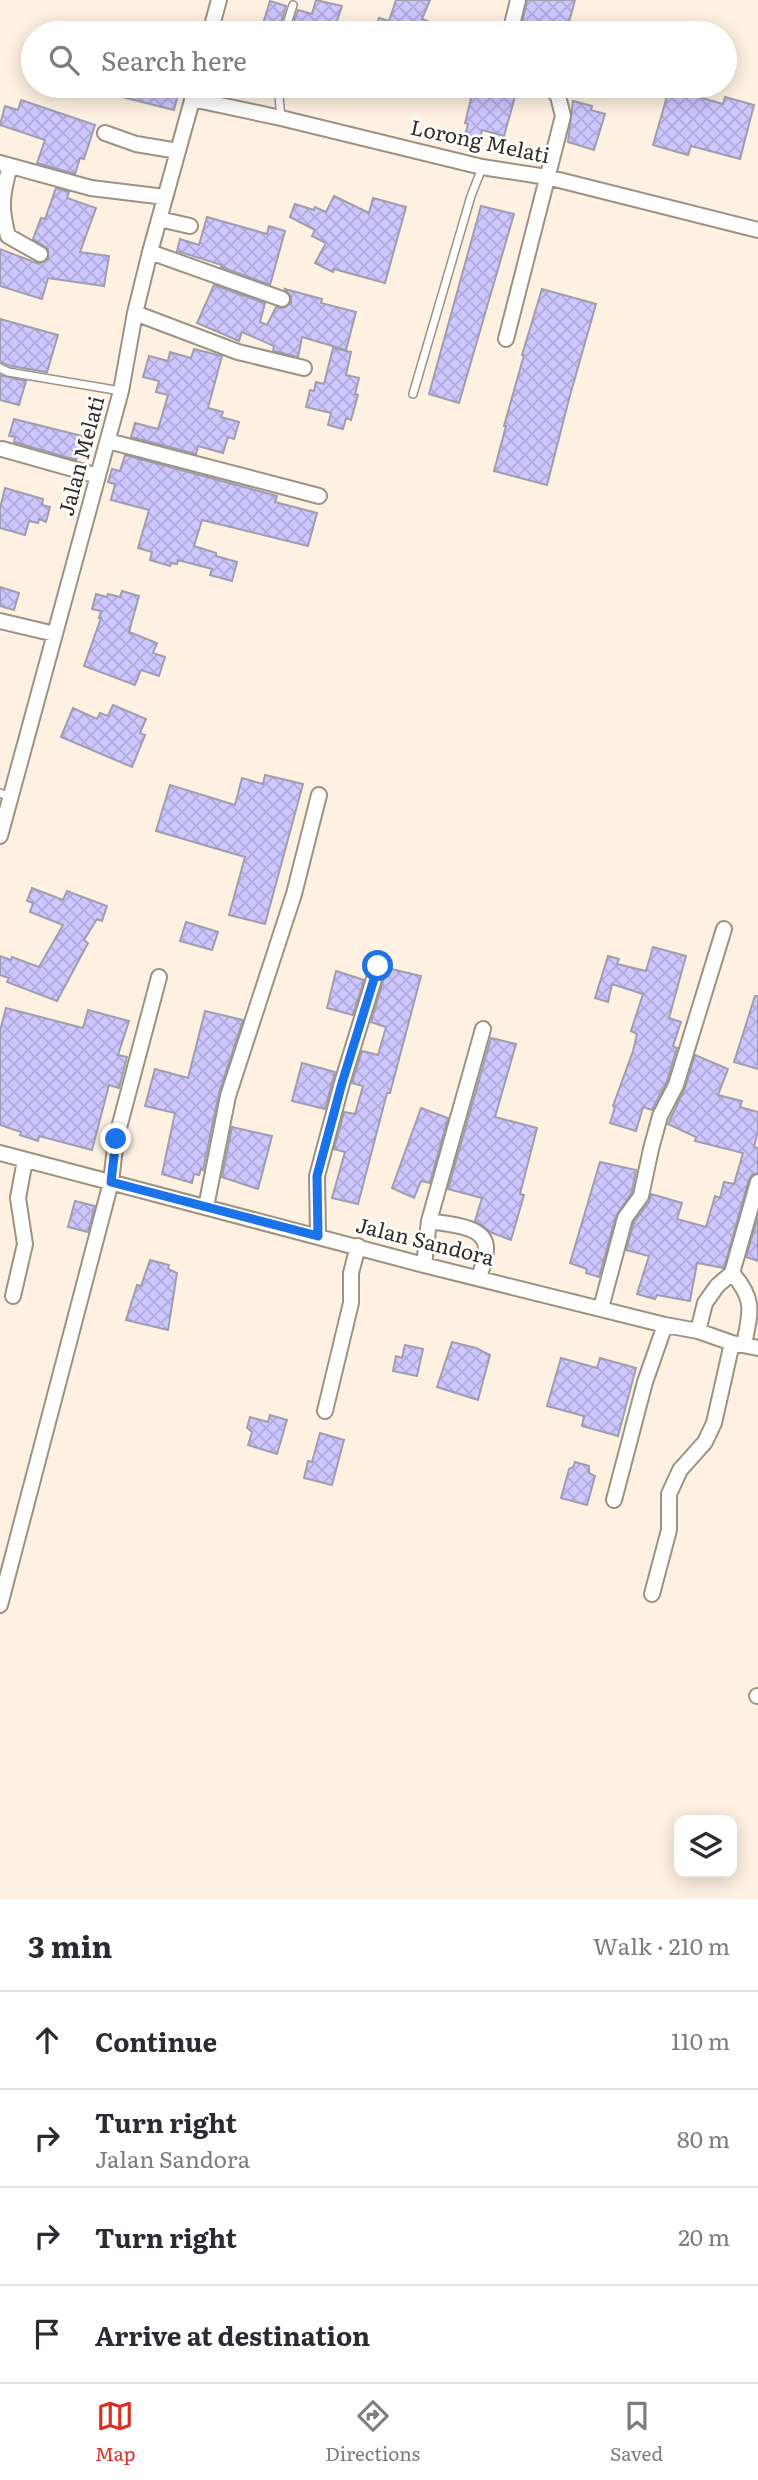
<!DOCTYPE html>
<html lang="en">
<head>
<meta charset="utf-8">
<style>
  :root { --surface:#fff; --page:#f7f7f7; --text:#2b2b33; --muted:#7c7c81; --line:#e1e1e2; --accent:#d93025 }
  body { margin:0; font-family:Literata,serif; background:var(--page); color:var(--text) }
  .controls { position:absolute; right:21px; bottom:21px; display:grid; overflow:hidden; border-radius:14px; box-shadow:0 4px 18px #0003 }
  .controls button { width:63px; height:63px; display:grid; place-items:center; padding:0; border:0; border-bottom:2px solid var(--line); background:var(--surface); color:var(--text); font:35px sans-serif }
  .stop { position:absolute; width:21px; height:21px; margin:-16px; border:5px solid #1a73e8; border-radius:50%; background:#fff }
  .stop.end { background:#1a73e8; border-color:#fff; box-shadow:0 2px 7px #0008 }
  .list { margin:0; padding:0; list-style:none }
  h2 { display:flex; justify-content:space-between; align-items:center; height:91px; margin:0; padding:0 28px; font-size:30px }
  h2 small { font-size:23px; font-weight:400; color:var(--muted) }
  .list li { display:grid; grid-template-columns:46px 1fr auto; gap:21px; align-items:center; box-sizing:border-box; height:98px; padding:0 28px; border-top:2px solid var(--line) }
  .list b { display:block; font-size:26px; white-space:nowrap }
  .list p { margin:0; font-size:23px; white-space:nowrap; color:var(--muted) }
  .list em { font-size:23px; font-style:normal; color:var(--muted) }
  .icon { flex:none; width:38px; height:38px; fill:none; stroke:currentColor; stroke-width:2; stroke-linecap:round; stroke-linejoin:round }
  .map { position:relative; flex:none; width:758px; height:1899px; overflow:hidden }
  .search { position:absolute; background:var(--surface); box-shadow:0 4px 18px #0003; left:21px; right:21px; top:21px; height:77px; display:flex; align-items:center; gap:18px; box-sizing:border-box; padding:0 24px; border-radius:38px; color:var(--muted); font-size:26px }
  .sheet { height:483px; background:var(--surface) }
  nav { display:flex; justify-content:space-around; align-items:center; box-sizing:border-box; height:98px; border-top:2px solid var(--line); background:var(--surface); font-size:19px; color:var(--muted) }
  nav a { display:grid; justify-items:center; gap:4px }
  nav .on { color:var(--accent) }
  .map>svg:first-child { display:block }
</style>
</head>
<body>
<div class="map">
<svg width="758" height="1899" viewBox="0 0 758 1899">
  <defs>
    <pattern id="building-cross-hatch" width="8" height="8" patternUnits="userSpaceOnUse" patternTransform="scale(1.75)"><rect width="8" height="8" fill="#cdc6ff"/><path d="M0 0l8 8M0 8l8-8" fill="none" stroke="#b0aadb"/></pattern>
  </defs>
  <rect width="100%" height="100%" fill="#fef1e1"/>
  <path fill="url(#building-cross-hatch)" stroke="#9f9eaf" stroke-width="2" d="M316,0L342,6L333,33H290L298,10L312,14Z
    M396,0H430L422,19L430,22L426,33H374L379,18L389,21Z
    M527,0H575L566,33H520Z
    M270,1L286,6L278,33H260Z
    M98,86H180L174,110L98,91Z
    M474,86H518L504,136L482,130L478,148L463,144L468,124L465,123Z
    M670,86H694L692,95L723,104L725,97L754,105L740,159L691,146L688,155L653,145Z
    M21,100L95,125L84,159L80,158L75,174L37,163L45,140L0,125L5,106L18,110Z
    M573,101L592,106L591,110L605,114L594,150L568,142Z
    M56,188L69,192L67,198L96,208L80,252L109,256L104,286L48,278L42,299L0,286V249L39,264L48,259V249L33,239L41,218L45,219Z
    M334,196L369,213L373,198L406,207L385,283L334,269L333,272L315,263L326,243L312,236L315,230L290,217L295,204L314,210L315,207L326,212Z
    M481,206L514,214L459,403L429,394Z
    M207,217L267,234L269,226L285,231L270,285L221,267L222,265L177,251L180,239L199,245Z
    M214,285L265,303L260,322L267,325L276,307L284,308L291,303V297L285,289L322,299L321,303L356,312L346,350L302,337L298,357L273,351L274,346L242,332L239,341L197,323Z
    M542,289L596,304L569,399L547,485L494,471L506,426H504L524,355H522Z
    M0,319L58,335L47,372L10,366L0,362Z
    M333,348L351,352L346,375L359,378L355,394L358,395L351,420L346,418L343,429L328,425L331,413L306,407L310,390L314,391L316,382L324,384Z
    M194,349L222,356L208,408L223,412L221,417L239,422L234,439L228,437L223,453L198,446L196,454L131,437L135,423L158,429L168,395L156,392L159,381L143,377L149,356L168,361L170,352L191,358Z
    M0,375L26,381L19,405L0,400Z
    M14,419L82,436L76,460L14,442L15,437L9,436Z
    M125,455L277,496L275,502L317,513L308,546L202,520L194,546L216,553V556L237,562L232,581L210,575L212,569L178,560L177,564L171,563L170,566L150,560L152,552L138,548L149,510L111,500L115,484L108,482L112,469L120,471Z
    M5,488L43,499L42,505L50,507L46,522L39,519L38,523L29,521L25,535L0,528V508Z
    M0,587L19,593L14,610L0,606Z
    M122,591L139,596L129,632L157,643L153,653L165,657L159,676L141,670L135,685L84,666L101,618H99L101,611L92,609L96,594L107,597L108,594L120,597Z
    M113,705L146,719L140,733L145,735L132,767L61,737L73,708L97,719L100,713L108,716Z
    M265,775L303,784L265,924L229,915L245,857L156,831L170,785L235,805L242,778L263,784Z
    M32,888L63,900L67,891L107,906L102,921L97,919L84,940L88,943L57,1001L7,982L9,978L0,975V956L11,960L12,957L39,967L63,925L30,912L33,903L27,901Z
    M186,922L218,932L212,950L180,941Z
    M653,947L686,956L669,1018L681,1022L673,1046L677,1048L667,1081L652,1110L643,1107L636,1131L610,1123L615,1107L613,1106L633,1051L637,1034L631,1031L643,994L612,984L608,1002L595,998L608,956L619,959L617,964L646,971Z
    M387,968L421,976L390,1093H387L358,1204L332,1198L345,1152L334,1149L344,1112L355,1114L363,1086L352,1083L362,1051L378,1055L386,1027L371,1022Z
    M336,971L364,980L353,1015L327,1008Z
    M755,996H758V1069L734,1062Z
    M6,1008L83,1028L88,1010L129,1021L118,1055L127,1057L119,1088L109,1085L92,1150L39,1136L38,1141L20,1135L21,1132L0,1125V1031Z
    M205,1011L243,1020L219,1093L203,1170L201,1169L199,1175L194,1174L192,1183L162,1174L175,1113L145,1106L155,1069L188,1078Z
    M491,1038L516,1044L495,1117L537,1128L520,1194L524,1195L511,1240L490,1232L475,1221L482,1198L448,1189Z
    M695,1055L728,1069L718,1095L742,1101L740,1107L758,1112V1131L754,1147L758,1148V1173L752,1175L749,1179L724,1268L697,1263L690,1301L657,1295L655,1299L637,1294L649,1256L626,1250L634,1222L649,1202L651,1194L682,1203L677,1219L706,1227L715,1196L720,1198L724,1182L734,1184L743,1153L695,1141L696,1137L668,1124L685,1088Z
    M302,1063L335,1072L325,1109L292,1101Z
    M421,1108L448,1118L430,1183L421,1181L414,1198L392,1188Z
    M232,1127L272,1136L258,1189L222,1177Z
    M600,1162L636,1170L632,1192L616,1216L599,1277L586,1273L587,1269L570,1263Z
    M75,1201L95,1206L88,1232L68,1227Z
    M758,1217V1261L746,1257Z
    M150,1260L169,1265L168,1269L177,1273L168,1330L126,1320L137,1285L141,1286Z
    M452,1342L476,1348L490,1355L478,1400L437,1387Z
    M405,1345L423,1349L417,1376L393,1371L396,1356L402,1358Z
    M561,1358L597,1368L600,1358L636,1368L618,1436L582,1426L584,1416L547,1406Z
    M270,1415L287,1420L277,1454L248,1445L252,1432L247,1428L250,1417L268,1422Z
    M320,1433L344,1440L332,1485L304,1478L308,1461L312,1462Z
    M575,1462L589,1466V1473L595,1476L587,1505L561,1498L569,1469L573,1467Z"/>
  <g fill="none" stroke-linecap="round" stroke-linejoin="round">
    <defs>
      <path id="lane" d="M284,33L293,5
        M278,86L281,118
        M0,368L8,372L121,391
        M413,394L471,196L482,168
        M0,793L10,797"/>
      <path id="street" d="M210,33L219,0
        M510,33L518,0
        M192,99L281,118L482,167L547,177L758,230
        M105,133L136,144L178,151
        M0,163L91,188L165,197
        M10,166C2,194 0,207 8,236L40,254
        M159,219L190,226
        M150,252L282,299
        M135,313L238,352L304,368
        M506,339L563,116L558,96L548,86
        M108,441L319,496
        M2,449L98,476
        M0,621L55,634
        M0,836L121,391L135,313L150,252L196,86
        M0,1153L424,1265L665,1325L698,1331L732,1343L758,1348
        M206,1207L228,1096L294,894L319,795
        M429,1221L483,1029
        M318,1236L317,1176L342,1083L378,966
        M424,1265L429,1221C446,1224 487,1225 486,1249C486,1258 482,1268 479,1277
        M732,1273C755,1299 751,1311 744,1344
        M13,1296L25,1244L18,1198L25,1160
        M601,1308L625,1218L641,1196L651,1149L660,1116L676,1085L724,929
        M698,1331L705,1303L717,1286L732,1273L758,1182
        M325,1411L351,1303V1273L358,1246
        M614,1500L645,1382L665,1325
        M652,1594L669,1530V1494L680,1470L705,1442L714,1423L732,1343
        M0,1605L111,1182L116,1139L159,977
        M757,1696H758"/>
    </defs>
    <use href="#lane" stroke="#9d9283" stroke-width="10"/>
    <use href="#street" stroke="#9d9283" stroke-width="18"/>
    <use href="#lane" stroke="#fff" stroke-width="7"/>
    <use href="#street" stroke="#fff" stroke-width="14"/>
  </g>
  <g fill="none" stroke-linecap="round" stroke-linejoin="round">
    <path stroke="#1a73e8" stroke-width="9" d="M116,1139L111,1182L318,1236L317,1176L342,1083L378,966"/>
  </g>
  <g text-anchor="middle" stroke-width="5" stroke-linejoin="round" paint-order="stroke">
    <g font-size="21" fill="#332e28" stroke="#fff">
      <text transform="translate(480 142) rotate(12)" y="7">Lorong Melati</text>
      <text transform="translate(82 456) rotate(-75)" y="7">Jalan Melati</text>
      <text transform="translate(425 1242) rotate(14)" y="7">Jalan Sandora</text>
    </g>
  </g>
</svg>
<div class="controls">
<button><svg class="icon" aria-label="layers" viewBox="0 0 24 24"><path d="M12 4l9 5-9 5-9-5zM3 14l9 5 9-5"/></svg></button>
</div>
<div class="stop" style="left:378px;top:966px"></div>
<div class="stop end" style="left:116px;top:1139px"></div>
<div class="search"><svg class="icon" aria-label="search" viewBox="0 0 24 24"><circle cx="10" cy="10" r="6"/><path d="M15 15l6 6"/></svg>Search here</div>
</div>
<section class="sheet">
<h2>3 min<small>Walk · 210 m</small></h2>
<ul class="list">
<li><svg class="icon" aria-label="ahead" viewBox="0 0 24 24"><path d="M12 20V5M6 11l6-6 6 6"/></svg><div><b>Continue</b></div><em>110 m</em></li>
<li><svg class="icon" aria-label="right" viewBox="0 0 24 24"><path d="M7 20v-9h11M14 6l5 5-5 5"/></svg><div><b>Turn right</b><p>Jalan Sandora</p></div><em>80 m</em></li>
<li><svg class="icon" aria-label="right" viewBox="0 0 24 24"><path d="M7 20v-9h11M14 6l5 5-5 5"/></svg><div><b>Turn right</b></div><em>20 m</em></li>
<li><svg class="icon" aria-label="arrive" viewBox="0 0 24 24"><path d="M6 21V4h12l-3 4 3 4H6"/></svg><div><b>Arrive at destination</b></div></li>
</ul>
</section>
<nav>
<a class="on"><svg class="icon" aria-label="map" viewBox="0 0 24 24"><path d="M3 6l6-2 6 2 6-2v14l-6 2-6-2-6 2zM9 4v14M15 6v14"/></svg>Map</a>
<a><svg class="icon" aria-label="directions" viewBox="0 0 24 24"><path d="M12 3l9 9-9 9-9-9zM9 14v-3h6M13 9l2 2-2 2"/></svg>Directions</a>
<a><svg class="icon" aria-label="saved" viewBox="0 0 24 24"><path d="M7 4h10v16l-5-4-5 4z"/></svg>Saved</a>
</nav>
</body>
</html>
